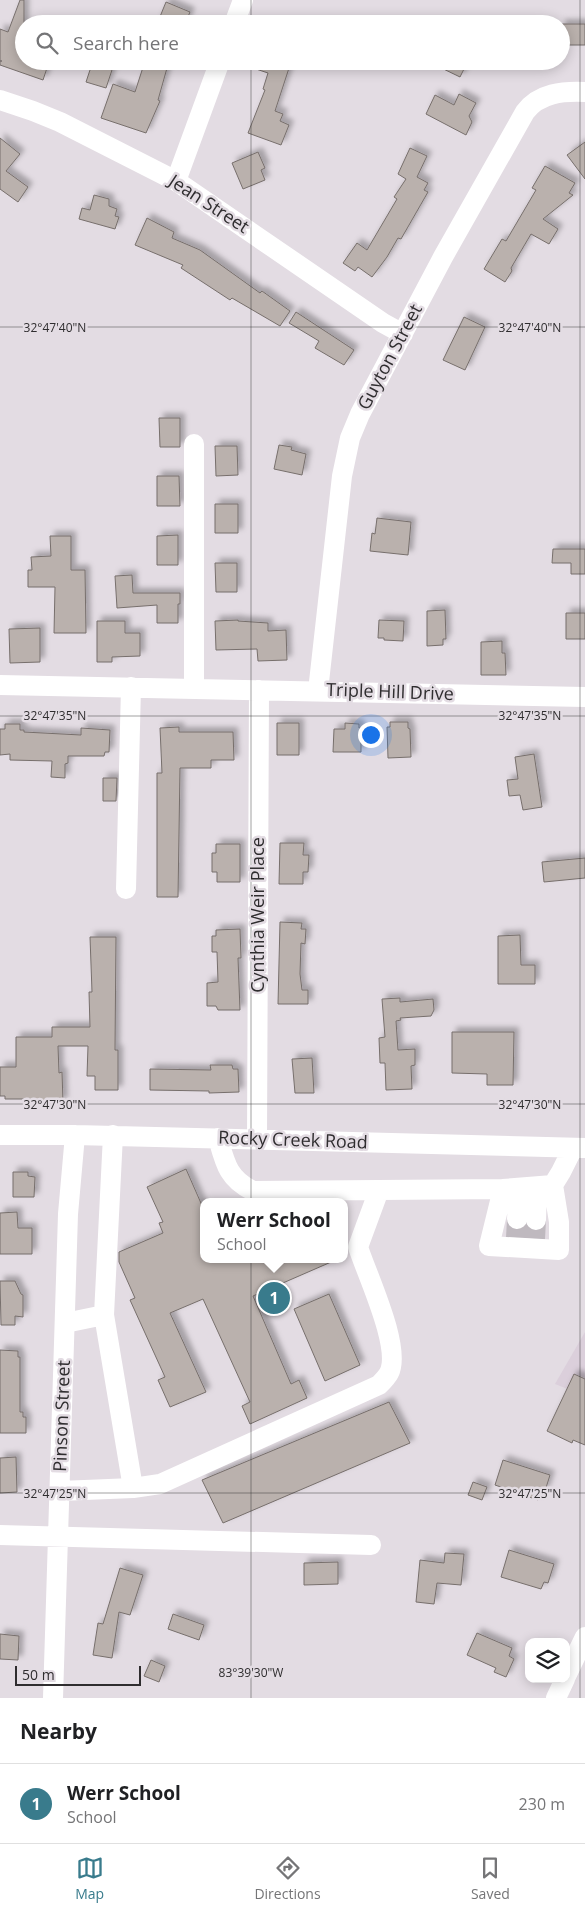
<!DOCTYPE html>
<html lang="en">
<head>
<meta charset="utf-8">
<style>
  :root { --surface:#fff; --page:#f6f6f6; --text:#202124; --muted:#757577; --line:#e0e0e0; --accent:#397b8c }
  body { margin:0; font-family:"Open Sans",sans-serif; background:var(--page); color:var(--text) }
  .controls { position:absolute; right:15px; bottom:15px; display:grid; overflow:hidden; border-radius:10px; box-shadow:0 2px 12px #0003 }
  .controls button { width:45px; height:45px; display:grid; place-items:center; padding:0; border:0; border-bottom:1px solid var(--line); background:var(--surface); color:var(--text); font:25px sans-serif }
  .scale { position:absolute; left:15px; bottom:12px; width:126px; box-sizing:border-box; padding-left:5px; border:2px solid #2f2d2f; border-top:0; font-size:14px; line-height:18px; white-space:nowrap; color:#2f2d2f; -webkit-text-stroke:4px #e3dce3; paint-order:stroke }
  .you { position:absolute; left:370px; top:734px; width:18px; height:18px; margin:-12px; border:4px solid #fff; border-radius:50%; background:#1a73e8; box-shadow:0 0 0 8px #1a73e833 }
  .badge { display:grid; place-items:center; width:32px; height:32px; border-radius:50%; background:var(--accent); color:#fff; font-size:16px; font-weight:700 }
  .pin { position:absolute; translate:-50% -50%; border:2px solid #fff; box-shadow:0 1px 5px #0006 }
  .popup { position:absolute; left:200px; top:1198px; width:148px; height:65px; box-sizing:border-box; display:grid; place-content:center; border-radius:10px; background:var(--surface); filter:drop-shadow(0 1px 4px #0005); font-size:16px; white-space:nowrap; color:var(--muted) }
  .popup b { font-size:19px; color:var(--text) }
  .popup::after { content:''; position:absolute; left:50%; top:100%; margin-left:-10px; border:10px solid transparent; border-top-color:var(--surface) }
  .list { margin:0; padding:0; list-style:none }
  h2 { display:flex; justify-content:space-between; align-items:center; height:65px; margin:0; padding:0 20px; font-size:21px }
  h2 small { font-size:16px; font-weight:400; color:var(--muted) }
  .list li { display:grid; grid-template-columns:32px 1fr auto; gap:15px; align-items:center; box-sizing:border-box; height:80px; padding:0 20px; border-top:1px solid var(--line) }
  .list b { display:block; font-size:19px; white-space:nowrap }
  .list p { margin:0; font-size:16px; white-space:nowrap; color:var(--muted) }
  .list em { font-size:16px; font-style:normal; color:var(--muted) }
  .icon { flex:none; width:28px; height:28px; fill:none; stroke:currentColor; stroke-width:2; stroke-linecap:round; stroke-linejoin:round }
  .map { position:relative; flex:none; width:585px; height:1698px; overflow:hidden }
  .search { position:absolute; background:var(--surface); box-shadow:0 2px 12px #0003; left:15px; right:15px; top:15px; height:55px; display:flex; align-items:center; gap:12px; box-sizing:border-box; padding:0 18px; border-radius:28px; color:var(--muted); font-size:19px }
  .sheet { height:145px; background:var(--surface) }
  nav { display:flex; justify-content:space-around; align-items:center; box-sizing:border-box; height:70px; border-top:1px solid var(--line); background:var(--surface); font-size:14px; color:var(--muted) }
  nav a { display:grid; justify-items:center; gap:2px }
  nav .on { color:var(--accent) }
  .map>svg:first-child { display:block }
</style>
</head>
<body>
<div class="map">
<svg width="585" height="1698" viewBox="0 0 585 1698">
  <defs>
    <filter id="shadow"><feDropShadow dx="4.5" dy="-4.5" stdDeviation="2.5" flood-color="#0004"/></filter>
  </defs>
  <rect width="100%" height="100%" fill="#e3dce3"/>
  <path fill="#dbcfdb" d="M585,1332V1396L555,1384Z"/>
  <path fill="#bab1ad" stroke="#776f6c" filter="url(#shadow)" d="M20,0H24V61H37L48,65L43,80L0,65V61H2H0V29L8,32Z
    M166,2L190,12L185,24H157Z
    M561,24H585V45H561Z
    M145,61H169L158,100L160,101L146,133L101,118L113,84L135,92Z
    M241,61H278L290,65L275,111L283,114L280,121L289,125L281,145L248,133L265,90L263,89L268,73L241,64Z
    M427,61H468L460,77Z
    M92,64L112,70L106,88L86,82Z
    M459,94L476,103L469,116L472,122L466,135L426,114L435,95L454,105Z
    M0,138L20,154L6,171L28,187L18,202L0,189Z
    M585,142V179L567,155Z
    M410,148L427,156L417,177L428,183L424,190L428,192L401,239L398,238L387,257L372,277L358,267L355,271L343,263L357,243L367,250L397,199L394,197L406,179L398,174Z
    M258,152L265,168L261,170L265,180L243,189L232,163Z
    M545,166L575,183L569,193L573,195L543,219L558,229L549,244L531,234L511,268L512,271L505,282L484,269L502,239L506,241L536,190L532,188Z
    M94,195L109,199V206L117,209L115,216L119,217L115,229L79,219L82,208L90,210Z
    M147,218L174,232L172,238L200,250L260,293L262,291L290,311L280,326L232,298L230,300L181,268L183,265L135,245Z
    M296,312L354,350L344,365L315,348L319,341L289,323Z
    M464,317L485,327L465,370L443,360Z
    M159,418H180V447H160Z
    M279,445L292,447L291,450L306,454L302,475L274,469Z
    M215,446H237L238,475L216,476Z
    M157,476H179L180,506H157Z
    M215,504H238V533H215Z
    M377,518L411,522L408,555L370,551L372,533L375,534Z
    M178,535V565H157V536Z
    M50,536H71V570H85L86,633H54L55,587H28V570H32L31,557L51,556Z
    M553,549H585V574H571V563H552Z
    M215,563H237V592H216Z
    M132,575L133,593H180V604H178V623H157V605L117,608L115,576Z
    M445,610L446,639H443V645L427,646V611Z
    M566,613H585V639H566Z
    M238,620V621L268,623V631L286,630L287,660L258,661L257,649L216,650L215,621Z
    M379,620L404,621L403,641L384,640V638H378Z
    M97,621H125V633H140V656L112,657V662H97Z
    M40,628V662L10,663L9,629Z
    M502,641V653H505L506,675H481V642Z
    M390,722H408V728L410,729L411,757L388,758L387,727H390Z
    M277,723H299V755H277Z
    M345,723L359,724V728H361V752H333L334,729H345Z
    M5,724H20V730H24V732L81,735V728L110,730L109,752H105L104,756H68V763L65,764V778L51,777L52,761L10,760V754L0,755V729H5Z
    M179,727V732H233L234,760H211V768H180L178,897H157V773H162L160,728Z
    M534,754L542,807L523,810L520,795L509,796L507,780L518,779L515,757Z
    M103,778H117L116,801H103Z
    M280,843H304L303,855H309L308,872H303V884H279Z
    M216,844H240V882H217V872H212V853H216Z
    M585,858V878L544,882L542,862Z
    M280,922L302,923L301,929H306L305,944L301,943L300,974L302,990H308V1004H278Z
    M240,929L241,958H238L240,1010H218L216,1006H207V983L218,982L217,952H212V936H216V930Z
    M520,935L521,965H535V984H498V936Z
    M90,937H116L115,1050H118V1090H95V1076H87L88,1046H58L59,1073L62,1072L63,1102H35V1099H5V1096H0V1067H16V1037H52V1027H90L89,992H92Z
    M400,998V1002L433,999L434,1010L431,1016L400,1018L401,1020L396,1021L398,1050L415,1049V1065L411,1066L412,1089L386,1090L385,1063H380L379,1038L385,1037L382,999Z
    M452,1032H514L513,1085H487V1074L452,1073Z
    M312,1058L314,1093H295L292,1059Z
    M210,1065H232L233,1069H238L239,1092L209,1093V1091L150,1090V1069L211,1070Z
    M186,1169L204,1210V1259H338L253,1296L291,1384L299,1380L307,1398L250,1424L242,1406L250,1402L203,1299L170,1313L206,1392L170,1407L158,1380L165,1377L130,1300L135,1298L119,1262V1252L163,1233L159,1223L163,1222L147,1187Z
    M13,1172H28V1176L35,1177L34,1197H13Z
    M17,1212L18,1228H32V1254H0V1213Z
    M0,1281H15L21,1294L23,1295V1317L15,1316V1325H1Z
    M329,1294L360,1365L325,1381L294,1309Z
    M0,1350L18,1351V1357H20V1412H23V1417H26V1433H0Z
    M574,1374L585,1379V1445L573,1440L572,1443L547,1431Z
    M389,1402L410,1443L223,1523L202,1480Z
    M16,1457L17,1492L0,1493V1458Z
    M503,1460L550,1475L545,1491L541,1489L538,1500L495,1485Z
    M473,1482L487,1487L482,1500L468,1495Z
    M509,1550L554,1564L548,1583L544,1582L541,1589L501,1577Z
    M445,1553L464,1554L461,1585L437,1583L434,1604L416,1602L420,1560L444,1563Z
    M338,1562V1584L304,1585V1563Z
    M120,1568L143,1575L130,1615L119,1612L112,1658L93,1655L98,1623L103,1624Z
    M173,1614L204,1625L199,1640L168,1629Z
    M477,1633L512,1648L509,1656L514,1659L506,1677L494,1672L496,1668L467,1655Z
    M0,1634L19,1636L18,1660L0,1659Z
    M151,1660L165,1666L159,1682L144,1676Z"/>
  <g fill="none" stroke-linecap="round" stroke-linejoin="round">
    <path stroke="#bfb9bf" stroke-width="20" stroke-dasharray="20 10" stroke-linecap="butt" d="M516,1238L517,1219
      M535,1239L536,1220"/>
    <path stroke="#fff" stroke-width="20" d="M234,24L243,0
      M0,100L33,111L60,122L176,181L383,323L403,334
      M176,181L220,61
      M194,444V688
      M0,685L585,697
      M318,691L342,476L350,438L360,414L443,257L525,112C539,93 563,91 585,92
      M126,889L131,687
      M0,1135H75L585,1148
      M113,1135L104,1315L133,1488
      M218,1138C225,1163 228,1179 253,1191L503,1189
      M257,1139L259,690
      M553,1185L559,1222V1250L489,1246L503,1189L553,1185L561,1172L573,1148
      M517,1219L519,1188
      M536,1220L537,1188
      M65,1323L104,1315
      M60,1491L133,1488L160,1484L379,1385C382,1382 387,1377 389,1373C402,1348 367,1275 358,1247L379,1190
      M0,1535L371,1545
      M566,1676L585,1637
      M53,1698L68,1214L75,1135
      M556,1698L565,1679"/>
  </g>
  <path fill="none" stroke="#2f2d2f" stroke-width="1" stroke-opacity="0.45" d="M251,0V24M580,0V1698M251,61V1698M0,327H585M0,716H585M0,1104H585M0,1493H585"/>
  <g text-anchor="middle" stroke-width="5" stroke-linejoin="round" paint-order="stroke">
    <g font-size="18" fill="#2f2d2f" stroke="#e3dce3">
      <text transform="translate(209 204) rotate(33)" y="6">Jean Street</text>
      <text transform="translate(390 357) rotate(-62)" y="6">Guyton Street</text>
      <text transform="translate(390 692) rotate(2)" y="6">Triple Hill Drive</text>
      <text transform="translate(258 915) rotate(-90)" y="6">Cynthia Weir Place</text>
      <text transform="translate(293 1140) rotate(2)" y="6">Rocky Creek Road</text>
      <text transform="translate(62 1416) rotate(-88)" y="6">Pinson Street</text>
    </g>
  </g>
  <g font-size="12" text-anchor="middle" fill="#2f2d2f" stroke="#e3dce3" stroke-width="5" stroke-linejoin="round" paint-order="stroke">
    <text x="55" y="332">32°47'40"N</text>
    <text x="530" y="332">32°47'40"N</text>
    <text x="55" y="720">32°47'35"N</text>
    <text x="530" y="720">32°47'35"N</text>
    <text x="55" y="1109">32°47'30"N</text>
    <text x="530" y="1109">32°47'30"N</text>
    <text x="55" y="1498">32°47'25"N</text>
    <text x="530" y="1498">32°47'25"N</text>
    <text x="251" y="1677">83°39'30"W</text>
  </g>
</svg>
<div class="controls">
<button><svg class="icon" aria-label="layers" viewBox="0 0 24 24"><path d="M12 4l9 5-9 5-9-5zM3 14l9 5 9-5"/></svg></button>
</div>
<div class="scale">50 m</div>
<div class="you"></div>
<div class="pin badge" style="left:274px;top:1298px">1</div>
<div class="popup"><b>Werr School</b>School</div>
<div class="search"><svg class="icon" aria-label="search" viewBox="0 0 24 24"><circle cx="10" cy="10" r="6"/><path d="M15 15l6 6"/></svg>Search here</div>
</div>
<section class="sheet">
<h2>Nearby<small></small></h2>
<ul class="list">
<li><span class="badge">1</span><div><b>Werr School</b><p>School</p></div><em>230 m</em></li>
</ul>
</section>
<nav>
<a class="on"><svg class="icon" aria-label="map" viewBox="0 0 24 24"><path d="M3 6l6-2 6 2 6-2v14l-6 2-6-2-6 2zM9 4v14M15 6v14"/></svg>Map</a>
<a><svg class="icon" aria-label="directions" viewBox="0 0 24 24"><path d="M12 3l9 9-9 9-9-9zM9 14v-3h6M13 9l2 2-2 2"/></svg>Directions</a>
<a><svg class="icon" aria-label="saved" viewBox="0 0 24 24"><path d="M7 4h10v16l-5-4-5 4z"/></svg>Saved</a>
</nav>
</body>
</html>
